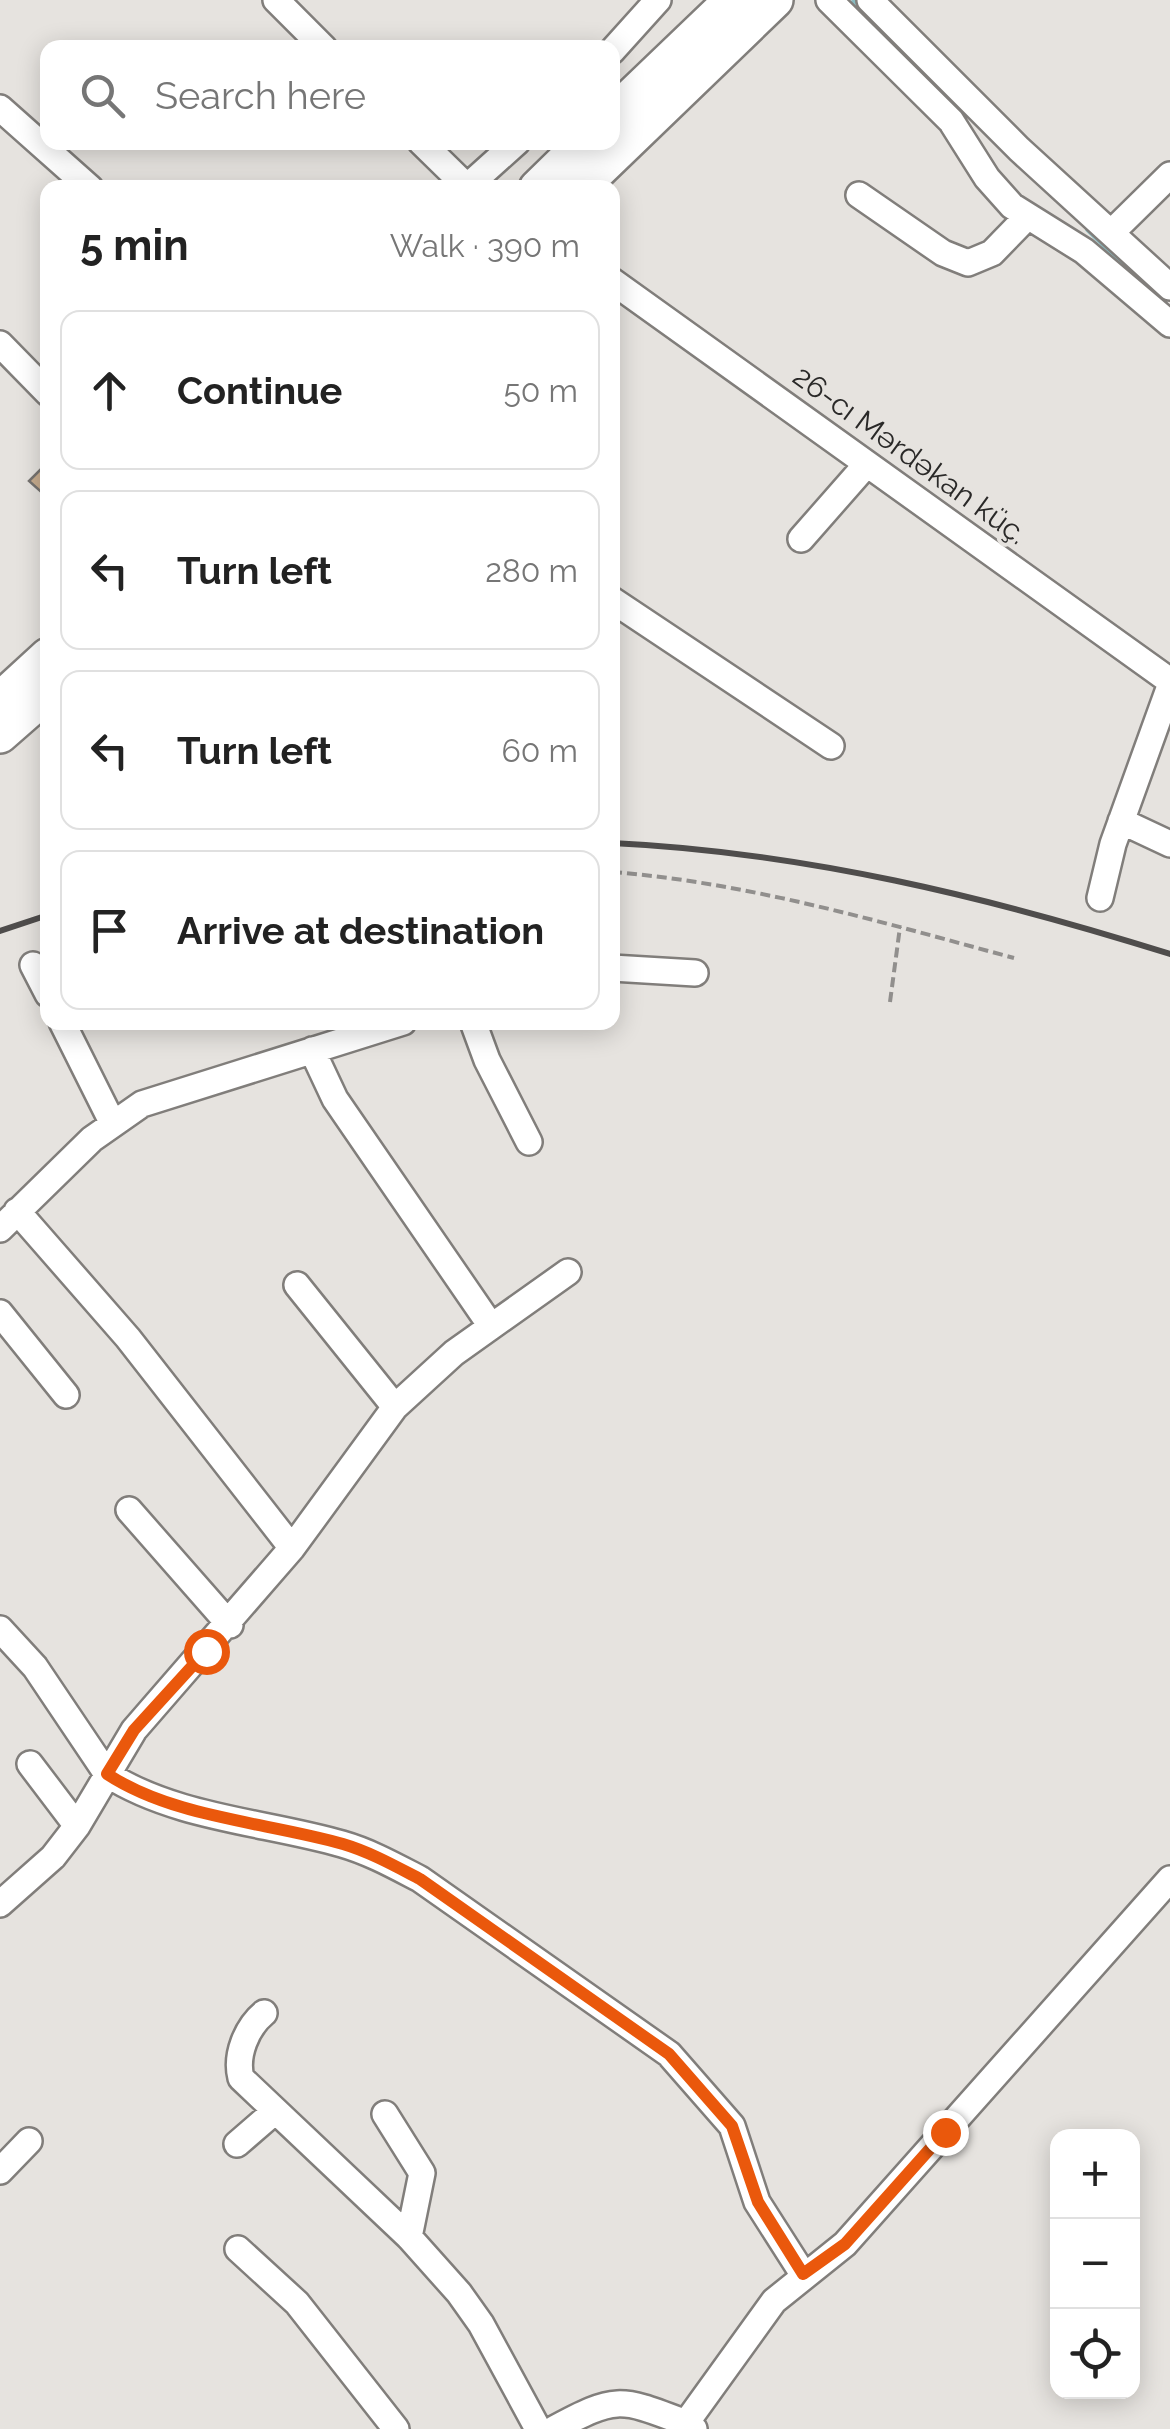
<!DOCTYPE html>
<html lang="en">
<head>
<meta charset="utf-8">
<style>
  :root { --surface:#fff; --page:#f6f6f6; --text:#222; --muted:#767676; --line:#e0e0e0 }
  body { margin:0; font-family:Raleway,sans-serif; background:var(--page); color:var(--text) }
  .controls { position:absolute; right:30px; bottom:30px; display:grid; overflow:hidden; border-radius:20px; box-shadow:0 5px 25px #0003 }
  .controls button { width:90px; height:90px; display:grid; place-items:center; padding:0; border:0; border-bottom:2px solid var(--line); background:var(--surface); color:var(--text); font:50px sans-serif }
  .stop { position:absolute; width:30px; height:30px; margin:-22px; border:8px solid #ea580c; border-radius:50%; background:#fff }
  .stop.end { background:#ea580c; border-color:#fff; box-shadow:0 2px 10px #0008 }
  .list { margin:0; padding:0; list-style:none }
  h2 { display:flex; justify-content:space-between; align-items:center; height:130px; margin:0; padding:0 40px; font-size:42px }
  h2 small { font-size:32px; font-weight:400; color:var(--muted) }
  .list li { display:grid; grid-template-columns:65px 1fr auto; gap:30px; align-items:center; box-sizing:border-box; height:160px; margin:0 20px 20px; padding:0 20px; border:2px solid var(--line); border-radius:20px }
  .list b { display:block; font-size:38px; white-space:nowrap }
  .list em { font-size:32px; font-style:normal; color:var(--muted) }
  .icon { flex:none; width:55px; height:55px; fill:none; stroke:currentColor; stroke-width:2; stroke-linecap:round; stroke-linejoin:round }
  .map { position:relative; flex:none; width:1170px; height:2429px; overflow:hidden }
  .search { position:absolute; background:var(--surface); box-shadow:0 5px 25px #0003; left:40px; top:40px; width:580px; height:110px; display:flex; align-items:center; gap:25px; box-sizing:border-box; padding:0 35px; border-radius:20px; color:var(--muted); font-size:38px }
  .panel { position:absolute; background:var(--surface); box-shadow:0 5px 25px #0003; left:40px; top:180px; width:580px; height:850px; border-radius:20px }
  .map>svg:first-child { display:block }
</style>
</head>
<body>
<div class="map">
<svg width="1170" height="2429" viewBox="0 0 1170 2429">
  <rect width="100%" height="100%" fill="#e6e3df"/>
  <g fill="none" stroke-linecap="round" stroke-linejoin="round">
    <path stroke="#88b9be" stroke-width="6" d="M854,2L878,25
      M1088,229L1165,304"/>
  </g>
  <path fill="#c8ad8f" stroke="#777471" stroke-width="2.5" d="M48,462V498L29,481Z"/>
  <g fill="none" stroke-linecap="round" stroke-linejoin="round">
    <defs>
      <path id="street" d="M276,0L324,48
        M829,0L951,121L987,178L1012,206L1084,251L1170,324
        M870,0L1019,149L1170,287
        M612,51L658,0
        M0,108L90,188
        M421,142L467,187L517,142
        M859,195L943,253L968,263L992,253L1027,217
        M1112,232L1170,175
        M612,281L1170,681
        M0,344L48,393
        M801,539L866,465
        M612,600L831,746
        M1121,821L1170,844
        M1100,898L1113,844L1170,686
        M33,965L48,994
        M612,968L695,973
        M62,1022L112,1122
        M473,1022L487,1060L529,1142
        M312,1050L335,1099L491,1326
        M17,1211L128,1338L292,1548
        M0,1229L92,1139L142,1104L403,1022
        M297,1285L395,1407
        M0,1313L66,1395
        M129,1510L230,1625
        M0,1629L35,1667L107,1774C175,1818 266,1822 342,1844C370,1852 395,1866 420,1879L669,2054L732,2126L757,2202L803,2274
        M30,1764L77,1826
        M0,1904L53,1857L77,1826L134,1730L292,1548L395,1407L454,1353L568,1272
        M264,2013C247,2027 235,2055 241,2078L409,2237L459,2293L481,2324L538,2429
        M385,2114L422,2173L409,2237
        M237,2144L274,2112
        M0,2171L29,2141
        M238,2249L297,2303L396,2429
        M554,2429C617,2395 620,2398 686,2423
        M694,2429L686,2423L774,2301L845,2244L1170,1879"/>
      <path id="secondary" d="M612,115L732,0
        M537,188L584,142
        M580,188L775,0
        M0,700L48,656
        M0,735L48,693"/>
    </defs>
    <use href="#street" stroke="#817e7b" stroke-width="30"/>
    <use href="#secondary" stroke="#817e7b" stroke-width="40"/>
    <path stroke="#918f8d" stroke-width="4" stroke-dasharray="10 5" stroke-linecap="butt" d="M612,872C750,883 881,922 1014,958
      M890,1002L900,927"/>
    <use href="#street" stroke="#fff" stroke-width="25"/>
    <use href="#secondary" stroke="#fff" stroke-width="35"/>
    <path stroke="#4f4d4c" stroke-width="6" d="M612,843C803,852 989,897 1170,954
      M0,931L48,915"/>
  </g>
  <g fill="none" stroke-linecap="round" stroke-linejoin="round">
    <path stroke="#ea580c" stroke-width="12" d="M206,1651L134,1730L107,1774C174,1818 266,1822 343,1844C370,1852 395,1866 420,1879L669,2054L732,2126L758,2202L803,2274L845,2244L945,2132"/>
  </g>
  <g text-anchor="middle" stroke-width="8" stroke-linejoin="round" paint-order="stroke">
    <g font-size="30" fill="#2a2928" stroke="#e6e3df">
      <text transform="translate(910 455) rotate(36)" y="10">26-cı Mərdəkan küç.</text>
    </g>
  </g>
</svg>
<div class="controls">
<button>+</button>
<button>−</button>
<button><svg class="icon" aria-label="locate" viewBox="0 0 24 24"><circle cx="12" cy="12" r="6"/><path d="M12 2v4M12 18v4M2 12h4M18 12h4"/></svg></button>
</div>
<div class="stop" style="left:206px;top:1651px"></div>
<div class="stop end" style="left:945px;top:2132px"></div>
<div class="search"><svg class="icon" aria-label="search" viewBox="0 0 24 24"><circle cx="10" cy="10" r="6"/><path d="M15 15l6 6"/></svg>Search here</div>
<section class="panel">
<h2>5 min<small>Walk · 390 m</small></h2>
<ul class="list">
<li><svg class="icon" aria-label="ahead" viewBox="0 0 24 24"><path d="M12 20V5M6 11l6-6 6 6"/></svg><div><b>Continue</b></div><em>50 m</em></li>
<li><svg class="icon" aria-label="left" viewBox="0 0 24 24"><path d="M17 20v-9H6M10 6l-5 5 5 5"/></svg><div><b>Turn left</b></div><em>280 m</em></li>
<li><svg class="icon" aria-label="left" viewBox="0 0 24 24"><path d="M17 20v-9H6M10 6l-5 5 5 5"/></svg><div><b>Turn left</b></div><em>60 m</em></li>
<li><svg class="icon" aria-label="arrive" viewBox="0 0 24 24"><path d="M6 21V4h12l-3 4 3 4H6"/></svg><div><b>Arrive at destination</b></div></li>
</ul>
</section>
</div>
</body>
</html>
